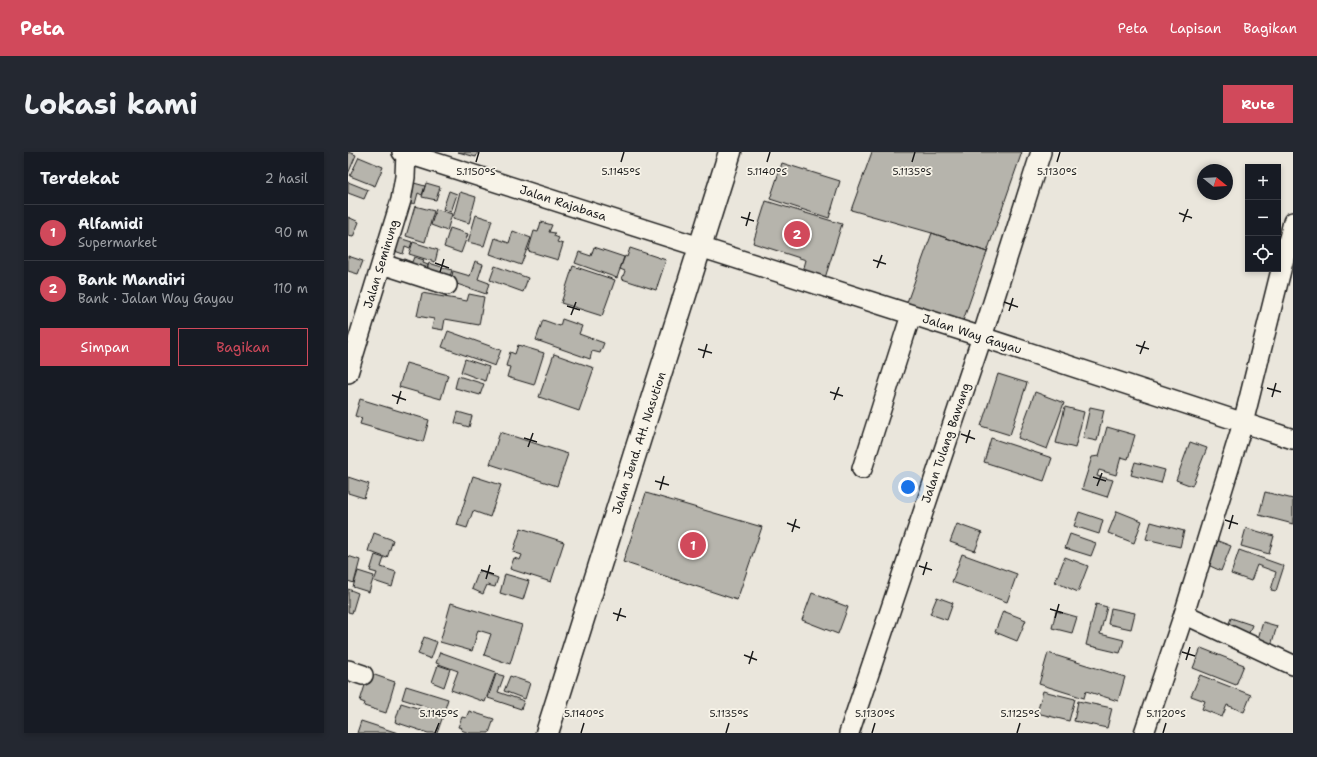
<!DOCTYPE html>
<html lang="id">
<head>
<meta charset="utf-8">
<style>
  :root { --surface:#171b24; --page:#242831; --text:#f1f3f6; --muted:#9ea1a6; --line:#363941; --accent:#d1495b }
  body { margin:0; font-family:"Shantell Sans",sans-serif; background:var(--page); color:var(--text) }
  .controls { position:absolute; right:12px; top:12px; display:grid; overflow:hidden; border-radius:0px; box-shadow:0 2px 6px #0003 }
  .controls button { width:36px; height:36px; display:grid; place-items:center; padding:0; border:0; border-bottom:1px solid var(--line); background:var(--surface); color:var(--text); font:20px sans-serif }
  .compass { position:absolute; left:849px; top:12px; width:36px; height:36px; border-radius:50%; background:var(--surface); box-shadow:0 2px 6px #0003; rotate:108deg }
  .you { position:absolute; left:560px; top:335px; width:14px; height:14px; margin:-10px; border:3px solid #fff; border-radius:50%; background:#1a73e8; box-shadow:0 0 0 6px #1a73e833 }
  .badge { display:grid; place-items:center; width:26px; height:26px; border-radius:50%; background:var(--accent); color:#fff; font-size:13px; font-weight:700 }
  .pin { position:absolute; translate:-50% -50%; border:2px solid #fff; box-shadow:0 1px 4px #0006 }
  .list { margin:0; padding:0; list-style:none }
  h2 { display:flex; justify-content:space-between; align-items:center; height:52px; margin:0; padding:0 16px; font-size:17px }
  h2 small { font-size:13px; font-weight:400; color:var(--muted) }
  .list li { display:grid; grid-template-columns:26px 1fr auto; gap:12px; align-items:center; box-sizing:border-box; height:56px; padding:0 16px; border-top:1px solid var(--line) }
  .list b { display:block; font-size:15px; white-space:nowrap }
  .list p { margin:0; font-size:13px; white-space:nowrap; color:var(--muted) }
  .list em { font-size:13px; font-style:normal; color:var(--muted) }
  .actions { display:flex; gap:8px; padding:12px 16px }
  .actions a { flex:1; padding:9px 0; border:1px solid var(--accent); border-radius:0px; text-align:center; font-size:14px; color:var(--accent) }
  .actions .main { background:var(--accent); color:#fff }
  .icon { flex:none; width:22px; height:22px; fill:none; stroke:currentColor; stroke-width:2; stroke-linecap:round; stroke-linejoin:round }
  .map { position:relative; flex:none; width:945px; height:581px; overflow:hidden; border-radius:0px }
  header { display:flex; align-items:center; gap:24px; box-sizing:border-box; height:56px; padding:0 20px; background:var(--accent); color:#fff }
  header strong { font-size:19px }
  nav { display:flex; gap:22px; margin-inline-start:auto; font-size:14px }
  .intro { display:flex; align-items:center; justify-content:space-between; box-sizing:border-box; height:96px; padding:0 24px }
  h1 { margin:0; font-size:28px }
  .button { padding:10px 18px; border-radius:0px; background:var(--accent); color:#fff; font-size:14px; font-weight:700 }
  main { display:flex; gap:24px; padding:0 24px }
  aside { flex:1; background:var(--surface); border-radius:0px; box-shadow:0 2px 6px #0003 }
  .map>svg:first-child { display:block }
</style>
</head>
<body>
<header>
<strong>Peta</strong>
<nav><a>Peta</a><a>Lapisan</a><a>Bagikan</a></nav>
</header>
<div class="intro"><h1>Lokasi kami</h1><a class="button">Rute</a></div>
<main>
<aside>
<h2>Terdekat<small>2 hasil</small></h2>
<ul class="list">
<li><span class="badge">1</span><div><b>Alfamidi</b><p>Supermarket</p></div><em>90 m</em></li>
<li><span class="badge">2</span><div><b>Bank Mandiri</b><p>Bank · Jalan Way Gayau</p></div><em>110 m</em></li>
</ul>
<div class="actions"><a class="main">Simpan</a><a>Bagikan</a></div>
</aside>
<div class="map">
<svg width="945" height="581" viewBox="0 0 945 581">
  <rect width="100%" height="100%" fill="#eae6dc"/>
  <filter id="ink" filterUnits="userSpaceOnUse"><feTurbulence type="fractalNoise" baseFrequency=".025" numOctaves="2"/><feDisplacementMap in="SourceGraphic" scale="8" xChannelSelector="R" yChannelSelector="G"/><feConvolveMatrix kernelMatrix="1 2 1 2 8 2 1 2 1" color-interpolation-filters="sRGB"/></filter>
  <g filter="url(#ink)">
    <path fill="#b6b4ac" stroke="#1c1c1c" d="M0,0L8,3L0,22Z
      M110,0H130L128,5Z
      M524,0H674L639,100L584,81L503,58Z
      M11,5L35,15L27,34L2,24Z
      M434,11L492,29L481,66L422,47Z
      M0,30L20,38L16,47L0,41Z
      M66,31L77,34L74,43L70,41L67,52L60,50Z
      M78,31L92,35L88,48L74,45Z
      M101,39L109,42L103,60L95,57Z
      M112,40L128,45L121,71L105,66Z
      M418,49L494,72L477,126L455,119L458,108L405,91Z
      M67,54L86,59L77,90L58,84Z
      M88,57L104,62L99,79L83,73Z
      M128,63L144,68L136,94L120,90Z
      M0,65L11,70L5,85L0,84Z
      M193,70L204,73L201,80L207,81L206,84L211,86L209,90L215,92L210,108L180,99L186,79L190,80Z
      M102,76L120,82L113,101L96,95Z
      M165,79L183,86L173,113L142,102L147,86L161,91Z
      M584,81L639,100L615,169L558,153Z
      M48,85L64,90L62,96L57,94L55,102L44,98Z
      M65,90L90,98L87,110L61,102Z
      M246,95L276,105L269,126L227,111L231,100L243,104Z
      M282,96L318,108L308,138L274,127L277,119L272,117L277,104L279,105Z
      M0,104L15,109L10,122L0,119Z
      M66,105L76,108L75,111L80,113L77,122L53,114L56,107L64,110Z
      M127,109L135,112L130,127L141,131L138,142L109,132V130L103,128L105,119L122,124Z
      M81,111L104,118L101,128L78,121Z
      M147,114L180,126L175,140L142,128Z
      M225,114L267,128L254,164L213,151Z
      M74,141L119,149L121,142L136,145L131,173L97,167L95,178L84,176L86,167L69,164Z
      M214,167L234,174L231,182L256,191L252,201L244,199L242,207L188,188L195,168L212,174Z
      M100,179L153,198L147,214L94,195Z
      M170,193L196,201L186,233L159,225L162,215L158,214L162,200L167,202Z
      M206,202L246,216L231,259L191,245Z
      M117,207L141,215L137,229L113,220Z
      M58,211L100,223L93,247L51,235Z
      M650,222L679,231L662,283L633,274Z
      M110,224L136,232L132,243L107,236Z
      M687,240L716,251L699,297L670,286Z
      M12,247L81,268L75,290L12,272L14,266L7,264Z
      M717,255L736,260L727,296L708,291Z
      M742,255L756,258L749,289L735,286Z
      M110,260L124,264L121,275L107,271Z
      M759,275L787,283L780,307L773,305L768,323L751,318L749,324L765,328L759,345L734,337L744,305L751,304Z
      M152,280L220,302L209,334L142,312Z
      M643,286L704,306L696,329L636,310Z
      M842,290L859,296L844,334L828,328Z
      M787,310L817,318L813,331L783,323Z
      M125,324L153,333L142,365L125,359L119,376L109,373Z
      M0,325L21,332L16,346L0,341Z
      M917,340L945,347V372L911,363Z
      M298,341L414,375L389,448L275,410Z
      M769,359L794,369L786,391L760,381Z
      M731,360L755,368L751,382L726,374Z
      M803,370L836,379L832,395L798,387Z
      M609,372L634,381L627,399L602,390Z
      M173,376L216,390L203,430L162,417L166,406L172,408L174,403L165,400Z
      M898,376L926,384L921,402L893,394Z
      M26,381L45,388L39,406L20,399Z
      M722,382L748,391L743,404L717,396Z
      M870,389L883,394L873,419L860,413Z
      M891,398L936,414L928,439L923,438L928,420L909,413L903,429L883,422Z
      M614,402L669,422L659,450L604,430Z
      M27,403L36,406L33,415L48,420L44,435L26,429L29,421L22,419Z
      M0,404L12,408L6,431L0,429Z
      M717,405L740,414L730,440L707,430Z
      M10,419L26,424L21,440L5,435Z
      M131,419L150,426L147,435L139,433L135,442L124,437Z
      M157,422L181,429L175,448L152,441Z
      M0,437L10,441L4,461L0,460Z
      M464,441L500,455L490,482L454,468Z
      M589,445L605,451L599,468L582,462Z
      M103,451L174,473L162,512L136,503L143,482L130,478L124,499L92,490Z
      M748,452L759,455L752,482L776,488L772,501L738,493Z
      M763,456L787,461L783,477L760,472Z
      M655,459L678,468L669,489L647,480Z
      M708,459L729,465L724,481L704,476Z
      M883,466L904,473L899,486L878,479Z
      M915,470L929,474L922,497L908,493Z
      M76,485L89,490L83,507L70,502Z
      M853,496L896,513L888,533L845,516Z
      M92,500L148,520L137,550L103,538L110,519L88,511Z
      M700,501L777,525L770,549L738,539L736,546L691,532Z
      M90,513L102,517L96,535L84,530Z
      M18,520L47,530L38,561L16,554L17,551L12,549L19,527L23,529L24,523Z
      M148,522L156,524L150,540L176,549L173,557L140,546Z
      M852,523L903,543L896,560L879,553L874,565L854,557L857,549L843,544Z
      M162,524L182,531L177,547L156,539Z
      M58,534L100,547L96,560L54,547Z
      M695,539L727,547L721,569L689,561Z
      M730,549L764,556L759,576L726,569Z
      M53,551L95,564L89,581H80L47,570Z
      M121,559L146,567L141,581H121L113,578L114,576L110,575L114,565L118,566Z
      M13,569L50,581H9Z"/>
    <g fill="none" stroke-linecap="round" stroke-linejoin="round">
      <defs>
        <path id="minor" d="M54,0L634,185L945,287
          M34,112L99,133
          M0,221L53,48L57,25L58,0
          M514,317L563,163
          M836,462L945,513
          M0,518L15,523
          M501,581L634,185L693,0
          M796,581L836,462L895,271L945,70"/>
        <path id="highway" d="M199,581L382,0"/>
      </defs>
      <use href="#minor" stroke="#1c1c1c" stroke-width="22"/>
      <use href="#highway" stroke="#1c1c1c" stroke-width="25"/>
      <use href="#minor" stroke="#f7f3e8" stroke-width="19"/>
      <use href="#highway" stroke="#f7f3e8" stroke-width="22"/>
    </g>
  </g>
  <path fill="none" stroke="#1c1c1c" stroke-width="1.5" d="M128,10L131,0M273,10L276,0M419,10L422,0M564,10L567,0M709,10L712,0M831,61L844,66M393,65L406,69M835,70L840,57M398,74L402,60M525,108L538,112M87,111L101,116M529,116L534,103M92,120L96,107M656,150L670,155M219,154L232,158M661,159L665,146M223,163L228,150M788,193L801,197M350,197L364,201M792,202L797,189M355,206L359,192M919,236L933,240M482,240L495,244M44,243L58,248M924,245L928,231M486,248L491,235M49,252L53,239M613,282L627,287M176,286L189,290M618,291L622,278M180,295L185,281M745,325L758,329M307,329L321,333M749,334L754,321M312,338L316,324M877,368L890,372M439,371L452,376M881,377L885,363M444,380L448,367M571,414L584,418M133,418L146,422M575,423L579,410M138,427L142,413M702,457L715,461M265,461L278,465M707,466L711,452M269,469L273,456M834,500L847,504M396,503L409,508M838,508L842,495M401,512L405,499M87,581L91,571M233,581L236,571M378,581L381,571M524,581L527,571M669,581L672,571M815,581L818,571"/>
  <g text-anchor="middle" stroke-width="3.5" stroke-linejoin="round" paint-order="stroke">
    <g font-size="12" fill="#1c1c1c" stroke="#f7f3e8">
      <text transform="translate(215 51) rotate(18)" y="4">Jalan Rajabasa</text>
      <text transform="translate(33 112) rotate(-73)" y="4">Jalan Seminung</text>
      <text transform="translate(624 182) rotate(18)" y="4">Jalan Way Gayau</text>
      <text transform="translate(291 291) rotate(-72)" y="4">Jalan Jend. AH. Nasution</text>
      <text transform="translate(598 291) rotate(-71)" y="4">Jalan Tulang Bawang</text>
    </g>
  </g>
  <g font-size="10" text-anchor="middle" fill="#1c1c1c" stroke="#f7f3e8" stroke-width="3.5" stroke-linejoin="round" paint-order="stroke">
    <text x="128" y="23">5.1150°S</text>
    <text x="273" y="23">5.1145°S</text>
    <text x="419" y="23">5.1140°S</text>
    <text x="564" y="23">5.1135°S</text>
    <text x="709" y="23">5.1130°S</text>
    <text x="91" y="565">5.1145°S</text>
    <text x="236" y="565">5.1140°S</text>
    <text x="381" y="565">5.1135°S</text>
    <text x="527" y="565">5.1130°S</text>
    <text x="672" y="565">5.1125°S</text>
    <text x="818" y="565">5.1120°S</text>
  </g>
</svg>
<div class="controls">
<button>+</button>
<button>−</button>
<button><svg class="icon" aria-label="locate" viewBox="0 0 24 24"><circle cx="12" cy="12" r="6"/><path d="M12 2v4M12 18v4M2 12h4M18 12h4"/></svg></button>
</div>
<svg class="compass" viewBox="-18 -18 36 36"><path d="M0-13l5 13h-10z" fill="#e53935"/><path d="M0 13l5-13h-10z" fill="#9ea1a6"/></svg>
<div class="you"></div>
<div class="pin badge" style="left:345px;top:393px">1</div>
<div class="pin badge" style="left:449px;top:82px">2</div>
</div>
</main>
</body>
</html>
